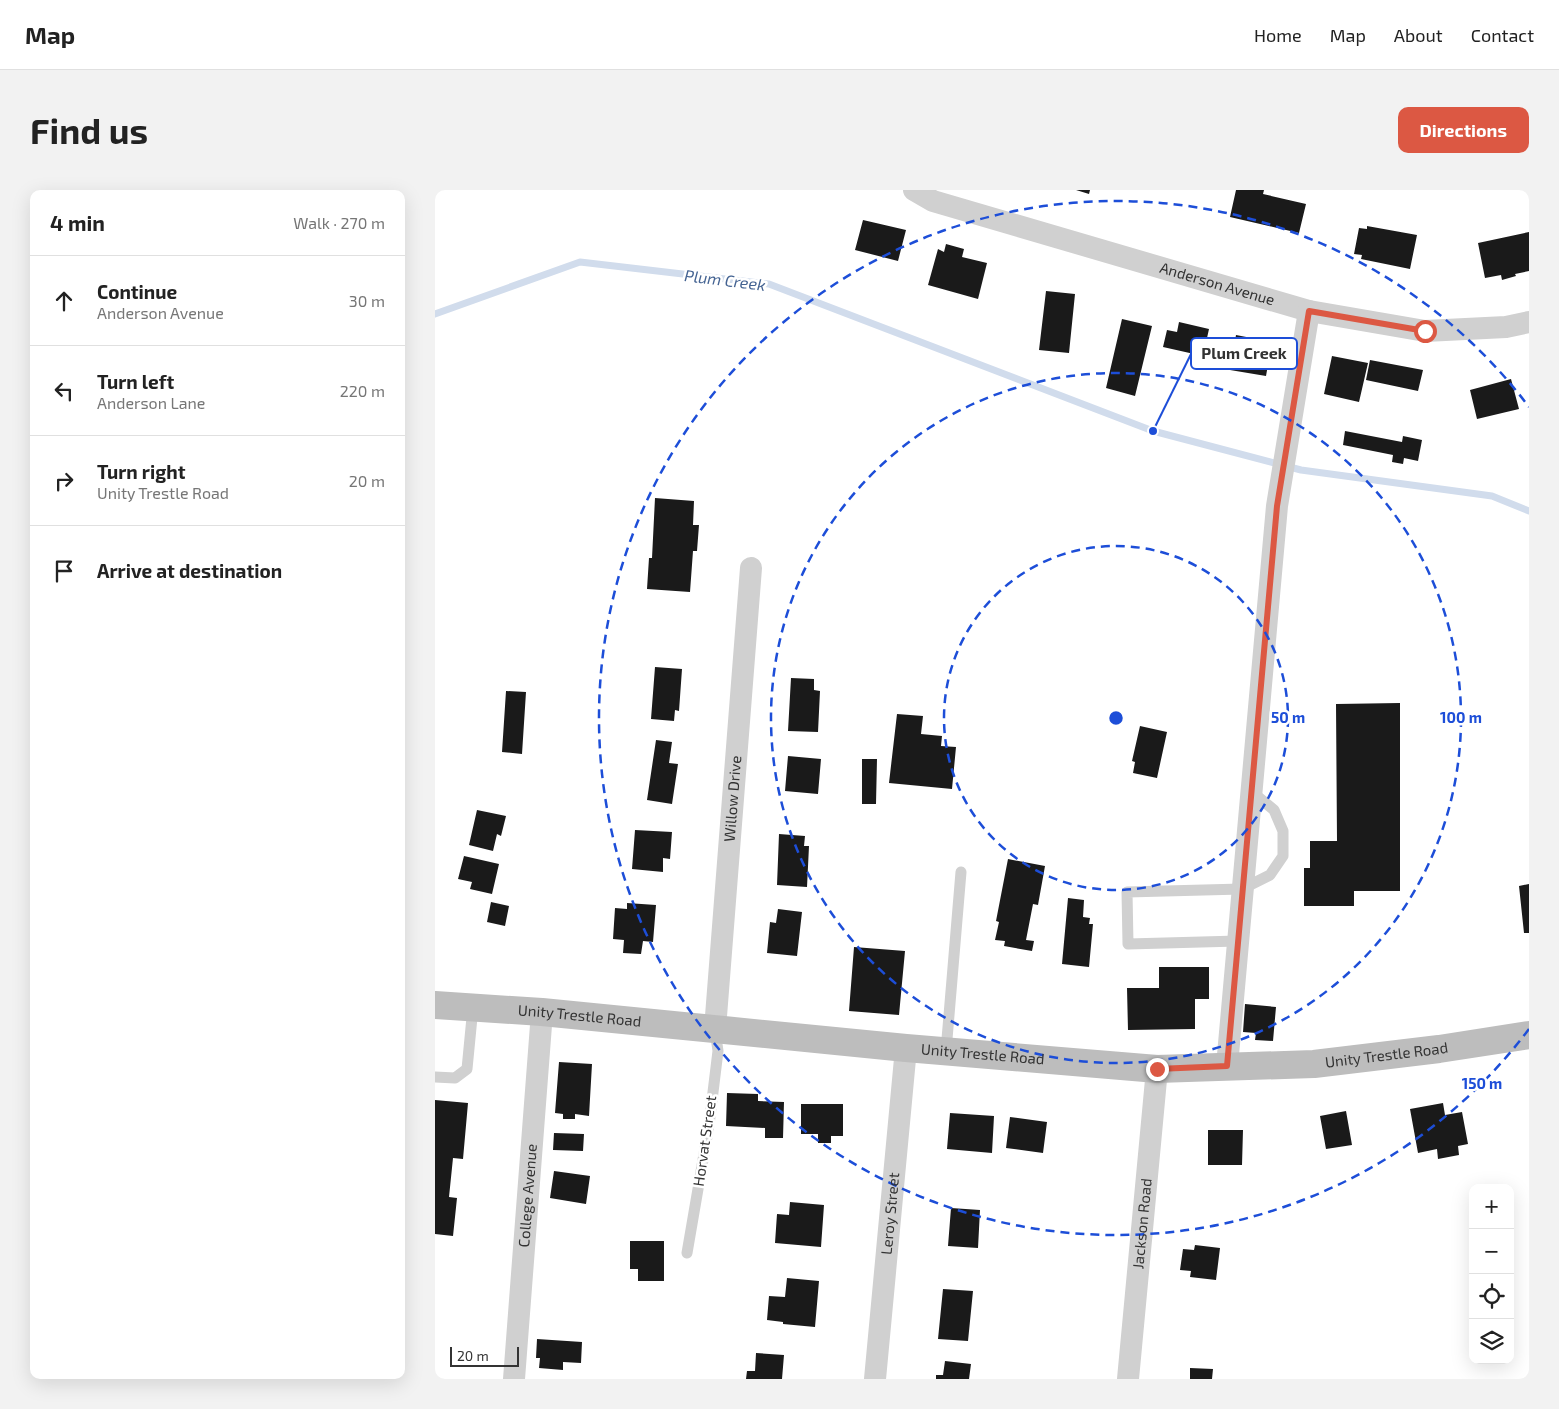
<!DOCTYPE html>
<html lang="en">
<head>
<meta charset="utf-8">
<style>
  :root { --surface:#fff; --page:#f2f2f2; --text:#222; --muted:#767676; --line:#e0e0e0; --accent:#dc5843 }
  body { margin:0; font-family:"Exo 2",sans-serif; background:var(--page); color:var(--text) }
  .controls { position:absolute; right:15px; bottom:15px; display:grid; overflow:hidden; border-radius:10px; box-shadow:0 5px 20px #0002 }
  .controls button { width:45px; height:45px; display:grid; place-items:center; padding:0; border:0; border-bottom:1px solid var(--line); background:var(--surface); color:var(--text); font:25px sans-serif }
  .scale { position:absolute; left:15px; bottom:12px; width:69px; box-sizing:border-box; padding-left:5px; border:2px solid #333; border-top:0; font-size:14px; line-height:18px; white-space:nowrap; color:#333; -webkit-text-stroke:4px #fff; paint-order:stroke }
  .stop { position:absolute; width:15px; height:15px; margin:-11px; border:4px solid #dc5843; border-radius:50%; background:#fff }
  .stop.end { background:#dc5843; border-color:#fff; box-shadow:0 1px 5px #0008 }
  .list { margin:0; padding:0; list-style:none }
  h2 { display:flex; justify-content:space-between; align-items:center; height:65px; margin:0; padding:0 20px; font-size:21px }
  h2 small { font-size:16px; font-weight:400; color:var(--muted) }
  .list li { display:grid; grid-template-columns:32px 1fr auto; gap:15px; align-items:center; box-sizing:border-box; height:90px; padding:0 20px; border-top:1px solid var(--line) }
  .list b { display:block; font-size:19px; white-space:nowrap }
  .list p { margin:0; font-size:16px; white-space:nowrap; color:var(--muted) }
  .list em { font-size:16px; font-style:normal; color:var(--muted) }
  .icon { flex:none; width:28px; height:28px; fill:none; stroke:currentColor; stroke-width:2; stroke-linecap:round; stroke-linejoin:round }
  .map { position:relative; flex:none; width:1094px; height:1189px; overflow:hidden; border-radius:10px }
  header { display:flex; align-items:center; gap:30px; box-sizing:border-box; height:70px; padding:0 25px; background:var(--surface); border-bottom:1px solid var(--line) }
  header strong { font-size:24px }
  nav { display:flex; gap:28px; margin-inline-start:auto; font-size:18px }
  .intro { display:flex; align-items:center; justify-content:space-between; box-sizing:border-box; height:120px; padding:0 30px }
  h1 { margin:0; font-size:35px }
  .button { padding:12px 22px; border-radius:10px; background:var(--accent); color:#fff; font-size:18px; font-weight:700 }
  main { display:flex; gap:30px; padding:0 30px }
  aside { flex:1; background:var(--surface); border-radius:10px; box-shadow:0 5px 20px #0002 }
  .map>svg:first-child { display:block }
</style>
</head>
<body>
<header>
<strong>Map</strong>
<nav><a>Home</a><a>Map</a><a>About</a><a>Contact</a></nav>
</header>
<div class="intro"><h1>Find us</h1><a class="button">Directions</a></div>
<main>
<aside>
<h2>4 min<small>Walk · 270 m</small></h2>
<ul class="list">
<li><svg class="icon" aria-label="ahead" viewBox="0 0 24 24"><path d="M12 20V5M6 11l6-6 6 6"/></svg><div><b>Continue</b><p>Anderson Avenue</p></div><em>30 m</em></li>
<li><svg class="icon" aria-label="left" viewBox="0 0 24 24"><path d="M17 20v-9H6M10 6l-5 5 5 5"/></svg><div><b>Turn left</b><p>Anderson Lane</p></div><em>220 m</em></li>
<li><svg class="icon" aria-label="right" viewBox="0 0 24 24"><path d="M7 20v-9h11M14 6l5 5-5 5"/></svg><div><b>Turn right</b><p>Unity Trestle Road</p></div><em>20 m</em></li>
<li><svg class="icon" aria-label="arrive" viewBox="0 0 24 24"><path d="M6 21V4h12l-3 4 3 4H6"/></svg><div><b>Arrive at destination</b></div></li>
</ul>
</aside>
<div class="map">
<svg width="1094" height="1189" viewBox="0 0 1094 1189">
  <rect width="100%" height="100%" fill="#fff"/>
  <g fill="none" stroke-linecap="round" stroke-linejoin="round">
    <path stroke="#d1dcec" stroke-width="7" d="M0,124L145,72L334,94L718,241L866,280L1057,306L1094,321"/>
  </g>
  <path fill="#1a1a1a" d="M641,0H655L654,4Z
    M801,0H829L828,4L871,14L864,43L795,27Z
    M428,30L471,40L463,71L420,60Z
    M932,36L982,45L975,79L926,69L927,65L919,64L924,38L932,39Z
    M1094,42V81L1080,84L1081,86L1067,90L1066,85L1050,88L1043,53Z
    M511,54L529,59L527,67L552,73L543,109L493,95L503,59L509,62Z
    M611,101L640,104L634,163L604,160Z
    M687,129L717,136L700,206L671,198Z
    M744,132L774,139L768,166L728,157L732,140L742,142Z
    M801,145L837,152L831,186L795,180Z
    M897,166L933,173L924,212L889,204Z
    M935,170L988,180L983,201L931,190Z
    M1076,189L1084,219L1042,229L1035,200Z
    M910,241L967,252L968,246L987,250L983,271L969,268L968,274L957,272L958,265L908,255Z
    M220,308L259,311L258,335H264L262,361H258L255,402L212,399L214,368H217Z
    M220,477L247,479L244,521L240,520L239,531L216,529Z
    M356,488L379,489V500L385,501L383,542L353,541Z
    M71,501L91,502L87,564L67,562Z
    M965,513V701H919V716H869V678H875V651H902L901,514Z
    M462,524L488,526L486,544L507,546L506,556L521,557L517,599L454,593Z
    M705,536L732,542L722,588L698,583L700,572L697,571Z
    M221,550L237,552L234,573L243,574L237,614L212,610Z
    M353,566L386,569L383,604L350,601Z
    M427,569H442L441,614H427Z
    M42,620L71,626L66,646L62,644L58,661L34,655Z
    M200,640L237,642L235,669L228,668V682L197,679Z
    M344,644L370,646L369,656H374L372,697L342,695Z
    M29,666L64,674L57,704L35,699L37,692L23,689Z
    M573,669L610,676L603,715L598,714L591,750L599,751L597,761L569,756L570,751L560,750L564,732L561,731Z
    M1094,694V743H1089L1084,696Z
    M633,708L649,710L648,727L655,728L654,734H658L654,777L627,774Z
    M56,712L74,716L70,736L52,732Z
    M192,713L221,715L218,752L208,751L206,764L188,763L189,750L178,749L180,718L192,719Z
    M343,719L367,722L362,766L332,763L335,732L341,733Z
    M419,757L470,761L464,825L414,821Z
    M724,777H774V809H760V839L693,840L692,798H724Z
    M810,814L841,817L838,851L820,850L821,843L808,842Z
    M124,872L157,874L154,926L140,924V929H128V924L120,923Z
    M292,903L323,904V911L349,912L348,948H330V938L291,936Z
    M0,910L33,913L28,969L18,968L14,1007L22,1008L18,1046L0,1044Z
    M1008,913L1010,925L1027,922L1033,954L1023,956L1024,965L1003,969L1002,959L983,963L975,919Z
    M366,914H408V946H396V953H383V944H366Z
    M911,921L917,955L891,959L885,926Z
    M515,923L559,926L557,963L512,959Z
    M575,927L612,932L608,963L571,958Z
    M773,940H808L807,975H773Z
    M119,943L149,944L148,961L118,960Z
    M119,981L155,986L151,1014L115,1008Z
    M355,1012L389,1015L386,1057L340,1053L342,1024L354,1025Z
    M516,1018L545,1020L543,1058L513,1056Z
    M195,1051H229V1091H203V1079H195Z
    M760,1055L785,1058L781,1090L755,1087L756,1081L745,1080L748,1059L759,1060Z
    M352,1088L384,1091L380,1137L348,1134V1132L332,1130L334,1106L350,1107Z
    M508,1099L538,1101L533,1151L503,1149Z
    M102,1149L147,1152L146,1173L128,1172V1180L104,1178L105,1168H101Z
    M321,1163L349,1165L347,1189H311L312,1181H320Z
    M510,1171L536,1174L534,1189H501V1185H508Z
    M755,1178L778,1179L777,1189H755Z"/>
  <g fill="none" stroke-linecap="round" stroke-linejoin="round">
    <path stroke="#d0d0d0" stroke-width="11" d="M803,751L693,754L692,702L807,699L835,685L848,666V641L839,620L816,601
      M511,861L526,682
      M0,887L20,888L32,879L38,817
      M252,1063L274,935L283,861L280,840"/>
    <g stroke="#d0d0d0" stroke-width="22">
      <path id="s1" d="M479,0L498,11L874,121L990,141L1071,137L1094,132"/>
      <path id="s2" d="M280,839L316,378"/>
      <path d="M792,876L842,316L874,121"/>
      <path id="s3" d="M79,1189L107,822"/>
      <path id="s4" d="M440,1189L471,858"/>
      <path id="s5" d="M693,1189L722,879"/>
    </g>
    <path stroke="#bdbdbd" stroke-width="28" id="s6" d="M0,815L107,822L471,858L722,879L879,874L1004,859L1094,845"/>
  </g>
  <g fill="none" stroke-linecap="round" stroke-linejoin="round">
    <path stroke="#dc5843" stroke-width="6" d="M722,879L792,876L842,316L874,121L990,141"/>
  </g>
  <g fill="none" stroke="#1d4ed8" stroke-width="2.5" stroke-dasharray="9 6">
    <circle cx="681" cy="528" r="172"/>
    <circle cx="681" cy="528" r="345"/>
    <path d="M1094 839A517 517 0 1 1 1094 217"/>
  </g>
  <g text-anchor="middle" stroke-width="5" stroke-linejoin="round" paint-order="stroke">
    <g font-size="15" fill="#333" stroke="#fff">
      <text dy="5" stroke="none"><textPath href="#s1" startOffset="318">Anderson Avenue</textPath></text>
      <text dy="5" stroke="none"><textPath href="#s2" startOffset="231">Willow Drive</textPath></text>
      <text dy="5" stroke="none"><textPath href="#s6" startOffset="145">Unity Trestle Road</textPath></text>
      <text dy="5" stroke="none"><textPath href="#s6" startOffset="550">Unity Trestle Road</textPath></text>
      <text dy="5" stroke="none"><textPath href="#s6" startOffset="955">Unity Trestle Road</textPath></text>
      <text transform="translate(270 951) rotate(-82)" y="5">Horvat Street</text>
      <text dy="5" stroke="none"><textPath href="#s3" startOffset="184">College Avenue</textPath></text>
      <text dy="5" stroke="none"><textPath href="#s4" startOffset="166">Leroy Street</textPath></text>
      <text dy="5" stroke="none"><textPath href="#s5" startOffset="156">Jackson Road</textPath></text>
    </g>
    <g font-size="16" font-style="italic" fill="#446392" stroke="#fff">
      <text transform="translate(290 90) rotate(7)" y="6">Plum Creek</text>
    </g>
  </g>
  <circle cx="681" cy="528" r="8" fill="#1d4ed8" stroke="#fff" stroke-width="2.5"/>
  <g font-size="15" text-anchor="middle" font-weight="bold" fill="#1d4ed8" stroke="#fff" stroke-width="5" stroke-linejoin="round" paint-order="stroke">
    <text x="853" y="533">50 m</text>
    <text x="1026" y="533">100 m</text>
    <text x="1047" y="899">150 m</text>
  </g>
  <path fill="none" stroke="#1d4ed8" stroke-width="2" d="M718 241L756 164"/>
  <circle fill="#1d4ed8" stroke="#fff" stroke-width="2" cx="718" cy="241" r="5"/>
  <rect fill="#fff" stroke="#1d4ed8" stroke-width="2" x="756" y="148" width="106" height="31" rx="5"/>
  <g font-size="16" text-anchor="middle" font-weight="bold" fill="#333">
    <text x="809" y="169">Plum Creek</text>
  </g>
</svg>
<div class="controls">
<button>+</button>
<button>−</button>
<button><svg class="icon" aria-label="locate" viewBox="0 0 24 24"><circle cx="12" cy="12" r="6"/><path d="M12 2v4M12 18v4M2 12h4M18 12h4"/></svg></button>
<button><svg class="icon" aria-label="layers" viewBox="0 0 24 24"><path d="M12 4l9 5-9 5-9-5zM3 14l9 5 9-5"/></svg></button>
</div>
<div class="scale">20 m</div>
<div class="stop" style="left:990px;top:141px"></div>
<div class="stop end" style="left:722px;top:879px"></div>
</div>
</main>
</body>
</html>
